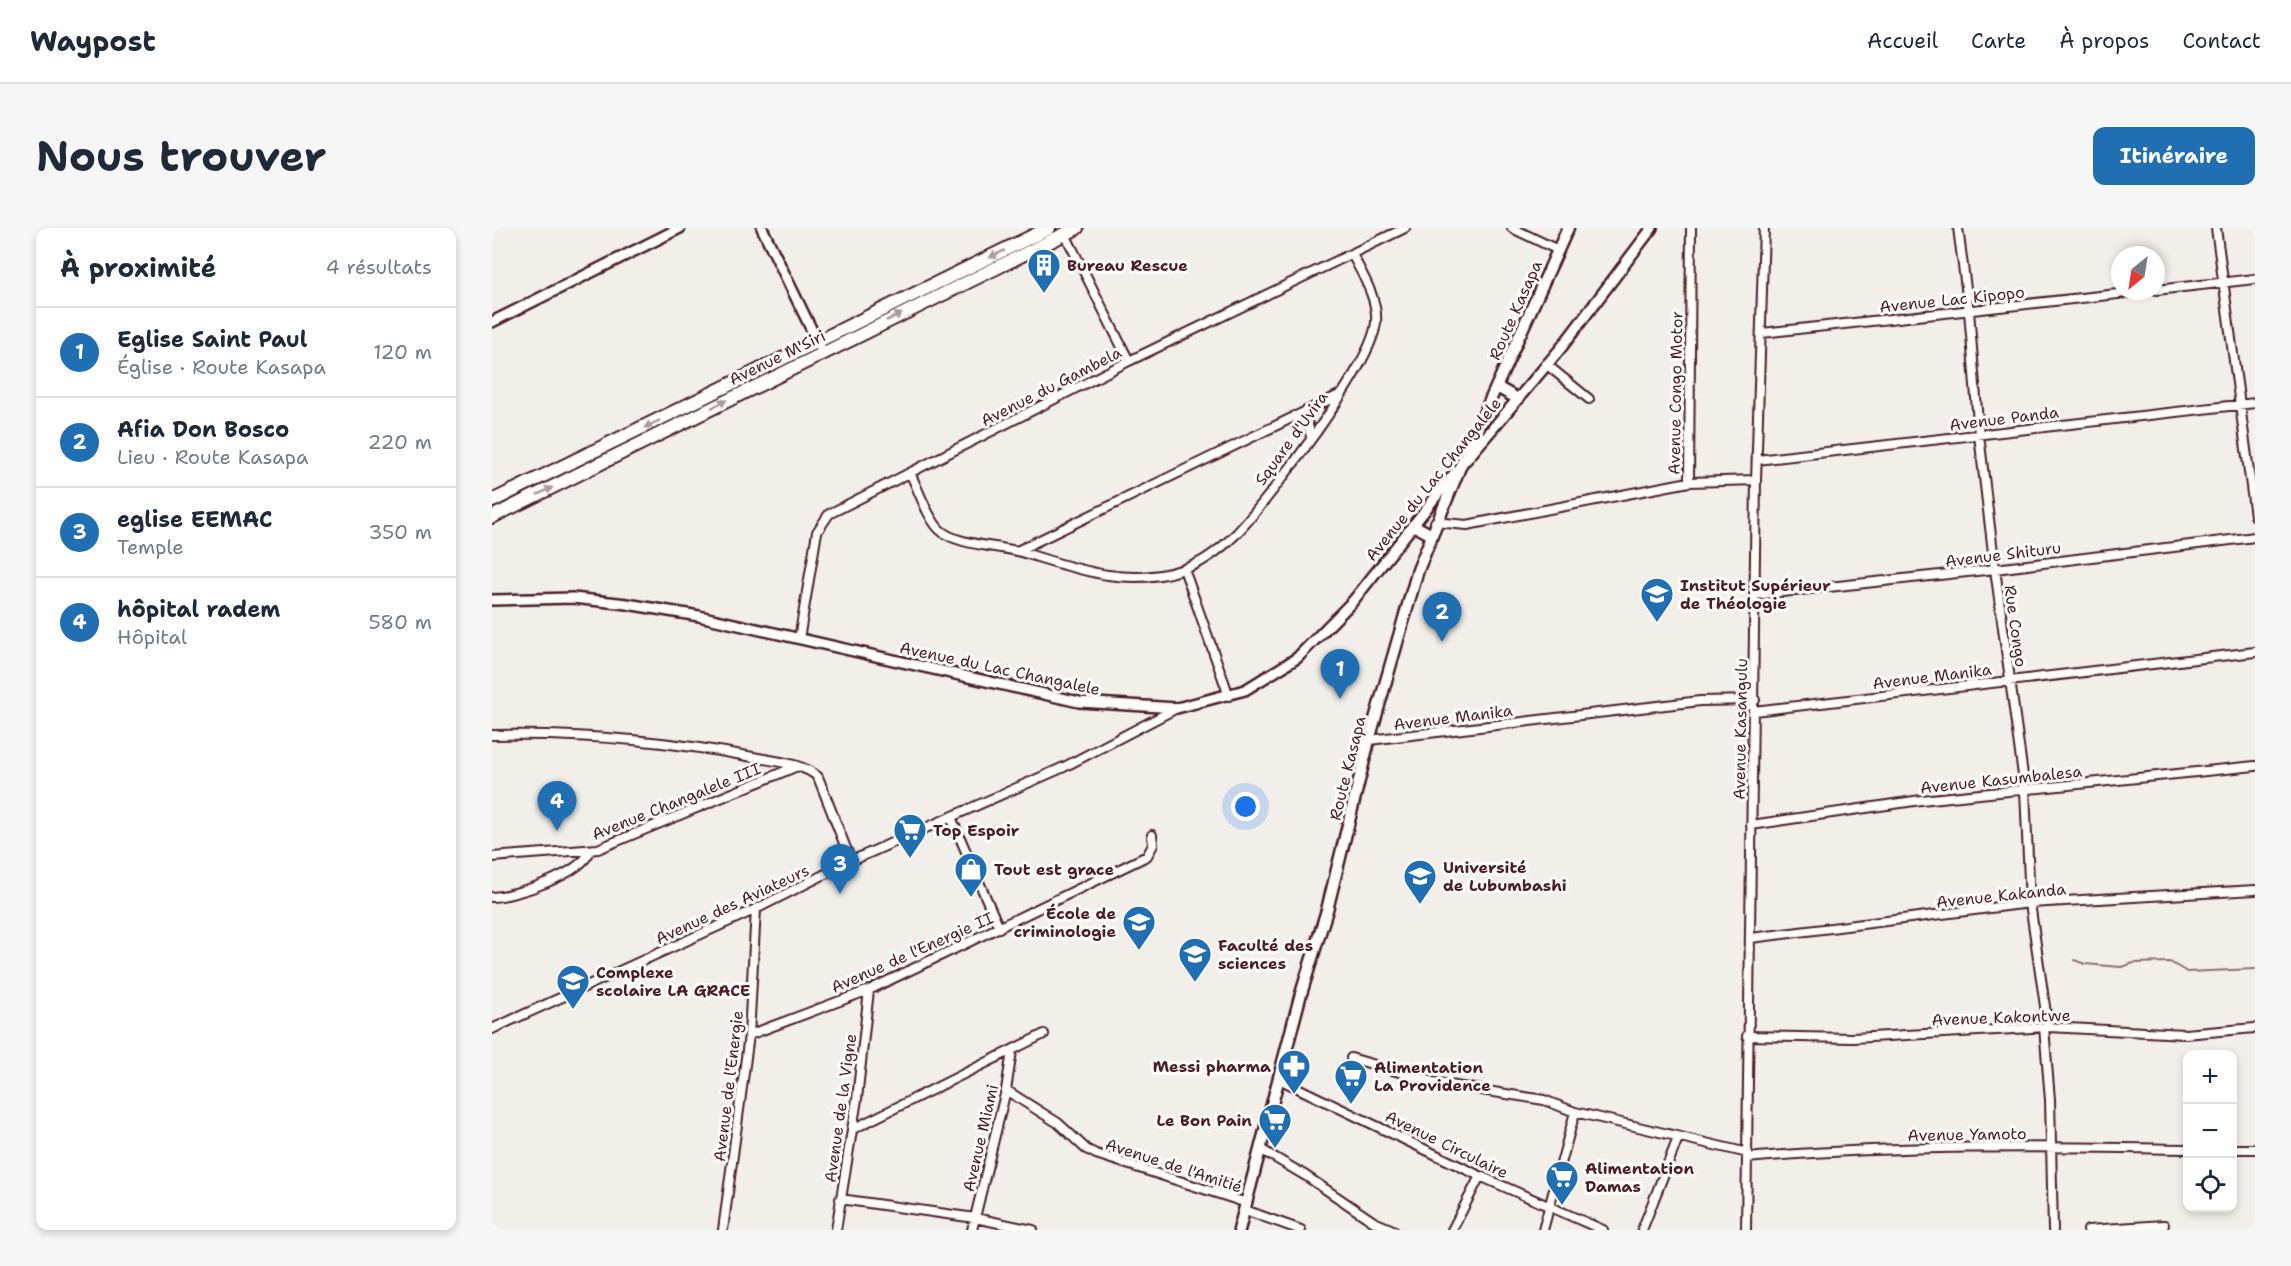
<!DOCTYPE html>
<html lang="fr">
<head>
<meta charset="utf-8">
<style>
  :root { --surface:#fff; --page:#f6f6f7; --text:#1f2937; --muted:#747a83; --line:#e0e1e3; --accent:#1f6fb2 }
  body { margin:0; font-family:"Shantell Sans",sans-serif; background:var(--page); color:var(--text) }
  .controls { position:absolute; right:18px; bottom:18px; display:grid; overflow:hidden; border-radius:12px; box-shadow:0 3px 9px #0003 }
  .controls button { width:54px; height:54px; display:grid; place-items:center; padding:0; border:0; border-bottom:2px solid var(--line); background:var(--surface); color:var(--text); font:30px sans-serif }
  .compass { position:absolute; left:1619px; top:18px; width:54px; height:54px; border-radius:50%; background:var(--surface); box-shadow:0 3px 9px #0003; rotate:210deg }
  .you { position:absolute; left:754px; top:579px; width:21px; height:21px; margin:-15px; border:4px solid #fff; border-radius:50%; background:#1a73e8; box-shadow:0 0 0 9px #1a73e833 }
  .badge { display:grid; place-items:center; width:39px; height:39px; border-radius:50%; background:var(--accent); color:#fff; font-size:20px; font-weight:700 }
  .pin { position:absolute; translate:-50% -50px; filter:drop-shadow(0 2px 3px #0008) }
  .pin::after { content:''; position:absolute; top:32px; width:21px; height:18px; background:inherit; clip-path:polygon(0 0,100% 0,50% 100%) }
  .list { margin:0; padding:0; list-style:none }
  h2 { display:flex; justify-content:space-between; align-items:center; height:78px; margin:0; padding:0 24px; font-size:26px }
  h2 small { font-size:20px; font-weight:400; color:var(--muted) }
  .list li { display:grid; grid-template-columns:39px 1fr auto; gap:18px; align-items:center; box-sizing:border-box; height:90px; padding:0 24px; border-top:2px solid var(--line) }
  .list b { display:block; font-size:22px; white-space:nowrap }
  .list p { margin:0; font-size:20px; white-space:nowrap; color:var(--muted) }
  .list em { font-size:20px; font-style:normal; color:var(--muted) }
  .icon { flex:none; width:33px; height:33px; fill:none; stroke:currentColor; stroke-width:2; stroke-linecap:round; stroke-linejoin:round }
  .map { position:relative; flex:none; width:1763px; height:1002px; overflow:hidden; border-radius:12px }
  header { display:flex; align-items:center; gap:36px; box-sizing:border-box; height:84px; padding:0 30px; background:var(--surface); border-bottom:2px solid var(--line) }
  header strong { font-size:28px }
  nav { display:flex; gap:33px; margin-inline-start:auto; font-size:21px }
  .intro { display:flex; align-items:center; justify-content:space-between; box-sizing:border-box; height:144px; padding:0 36px }
  h1 { margin:0; font-size:42px }
  .button { padding:15px 27px; border-radius:12px; background:var(--accent); color:#fff; font-size:21px; font-weight:700 }
  main { display:flex; gap:36px; padding:0 36px }
  aside { flex:1; background:var(--surface); border-radius:12px; box-shadow:0 3px 9px #0003 }
  .map>svg:first-child { display:block }
</style>
</head>
<body>
<header>
<strong>Waypost</strong>
<nav><a>Accueil</a><a>Carte</a><a>À propos</a><a>Contact</a></nav>
</header>
<div class="intro"><h1>Nous trouver</h1><a class="button">Itinéraire</a></div>
<main>
<aside>
<h2>À proximité<small>4 résultats</small></h2>
<ul class="list">
<li><span class="badge">1</span><div><b>Eglise Saint Paul</b><p>Église · Route Kasapa</p></div><em>120 m</em></li>
<li><span class="badge">2</span><div><b>Afia Don Bosco</b><p>Lieu · Route Kasapa</p></div><em>220 m</em></li>
<li><span class="badge">3</span><div><b>eglise EEMAC</b><p>Temple</p></div><em>350 m</em></li>
<li><span class="badge">4</span><div><b>hôpital radem</b><p>Hôpital</p></div><em>580 m</em></li>
</ul>
</aside>
<div class="map">
<svg width="1763" height="1002" viewBox="0 0 1763 1002">
  <rect width="100%" height="100%" fill="#f2efeb"/>
  <filter id="ink" filterUnits="userSpaceOnUse"><feTurbulence type="fractalNoise" baseFrequency=".0167" numOctaves="2"/><feDisplacementMap in="SourceGraphic" scale="12" xChannelSelector="R" yChannelSelector="G"/><feConvolveMatrix kernelMatrix="1 2 1 2 8 2 1 2 1" color-interpolation-filters="sRGB"/></filter>
  <g filter="url(#ink)">
    <g fill="none" stroke-linecap="round" stroke-linejoin="round">
      <path stroke="#8b6f75" stroke-width="2" d="M1582,732L1593,736L1629,739L1642,735L1678,734L1695,744L1763,741"/>
      <defs>
        <path id="minor" d="M1020,0L1066,22
          M1466,0L1477,83L1487,207L1503,341L1533,562L1538,675L1556,799
          M1724,0L1763,288
          M573,6L637,133
          M1664,62L1763,51
          M1270,105L1653,63
          M1054,136L1097,171
          M802,188L815,193L819,209
          M1265,232L1763,175
          M418,245C427,262 434,287 447,301C462,317 508,318 529,324C582,340 634,360 689,342C710,336 729,321 745,305C777,271 881,136 884,94C886,71 870,46 860,26
          M1197,254L1264,252
          M943,294L975,297L1197,254L1199,0
          M525,323L847,167
          M692,341L737,468
          M1262,367L1503,341L1763,309
          M307,411L325,304L337,286L637,133L913,0
          M1262,483L1763,424
          M0,507C89,505 173,512 261,529C280,533 311,535 326,549L359,633
          M877,512L1208,473L1263,472
          M459,589L507,700
          M1259,597L1429,572L1763,538
          M0,629L106,621L303,539
          M0,669C25,668 89,646 98,623
          M1259,710L1538,675L1763,662
          M1552,799L1558,872L1561,1002
          M0,801L264,681L359,633L572,539L685,480
          M257,807L377,762L655,628L661,617L660,607
          M1255,808L1361,810L1556,799L1693,806L1763,800
          M859,830L945,855L1052,872L1083,884L1256,925
          M787,851L988,948L1111,1002
          M514,862L566,895L594,921L604,926L755,975
          M361,901L552,806
          M1740,921H1763
          M770,922L814,948L882,994L901,1002
          M1255,930C1402,917 1549,918 1696,921
          M348,971L483,990L541,1002
          M753,982L809,1002
          M231,1002L257,807L264,681
          M344,1002L365,871L377,762
          M480,1002L514,862L520,823
          M960,1002L988,948
          M1051,1002L1083,884
          M1150,1002L1186,910
          M1254,1002L1264,252L1272,0
          M1596,1002L1672,997"/>
        <path id="tertiary" d="M270,0L328,119
          M0,94L188,0
          M974,232L1069,120L1160,0
          M0,372L81,370L135,376L207,388L587,474L685,480L753,462L805,430L861,373L965,242"/>
        <path id="secondary" d="M1005,159L1026,171
          M921,297L938,306
          M747,1002L808,769L835,682L877,512L926,342L968,239L1076,0"/>
        <path id="trunk" d="M0,273L557,0
          M0,289L585,0"/>
      </defs>
      <use href="#minor" stroke="#4a1f2b" stroke-width="12"/>
      <use href="#tertiary" stroke="#4a1f2b" stroke-width="14"/>
      <use href="#secondary" stroke="#4a1f2b" stroke-width="15"/>
      <use href="#trunk" stroke="#4a1f2b" stroke-width="16"/>
      <use href="#minor" stroke="#fdfcf7" stroke-width="8"/>
      <use href="#tertiary" stroke="#fdfcf7" stroke-width="9"/>
      <use href="#secondary" stroke="#fdfcf7" stroke-width="10"/>
      <use href="#trunk" stroke="#fdfcf7" stroke-width="12"/>
    </g>
    <defs><path id="oneway-solid" d="M-6-.8H1V-3.2L6.5 0L1 3.2V.8H-6Z" transform="scale(1.5)"/></defs>
    <g fill="#ac999b">
      <use href="#oneway-solid" transform="translate(505 26) rotate(154)"/>
      <use href="#oneway-solid" transform="translate(402 89) rotate(-26)"/>
      <use href="#oneway-solid" transform="translate(227 176) rotate(-27)"/>
      <use href="#oneway-solid" transform="translate(160 196) rotate(154)"/>
      <use href="#oneway-solid" transform="translate(53 263) rotate(-26)"/>
    </g>
  </g>
  <defs>
    <symbol id="building-pin" viewBox="-11 -11 22 30"><path d="M0 17L-7.5 6A9.5 9.5 0 1 1 7.5 6Z" fill="#1f6fb2" stroke="#fdfcf7"/><path d="M-4-6H4V6H1V3H-1V6H-4ZM-2.5-4.3h1.7v1.8h-1.7ZM.8-4.3h1.7v1.8H.8ZM-2.5-1h1.7V.8h-1.7ZM.8-1h1.7V.8H.8Z" fill="#fff"/></symbol>
    <symbol id="university-pin" viewBox="-11 -11 22 30"><path d="M0 17L-7.5 6A9.5 9.5 0 1 1 7.5 6Z" fill="#1f6fb2" stroke="#fdfcf7"/><path d="M0-5L7-2L0 1L-7-2ZM-4 1L0 2.5L4 1V4Q0 6-4 4Z" fill="#fff"/></symbol>
    <symbol id="supermarket-pin" viewBox="-11 -11 22 30"><path d="M0 17L-7.5 6A9.5 9.5 0 1 1 7.5 6Z" fill="#1f6fb2" stroke="#fdfcf7"/><path d="M-6-5.5h2.5l.6 2H6L4.5 2H-2.5L-4.4-4H-6ZM-1.5 3.2a1.3 1.3 0 1 0 .1 0ZM3 3.2a1.3 1.3 0 1 0 .1 0Z" fill="#fff"/></symbol>
    <symbol id="shop-pin" viewBox="-11 -11 22 30"><path d="M0 17L-7.5 6A9.5 9.5 0 1 1 7.5 6Z" fill="#1f6fb2" stroke="#fdfcf7"/><path d="M-5-2.5h2.3a2.7 3.5 0 0 1 5.4 0H5L5.5 6h-11ZM-1.5-2.5h3a1.5 2.3 0 0 0-3 0Z" fill="#fff"/></symbol>
    <symbol id="school-pin" viewBox="-11 -11 22 30"><path d="M0 17L-7.5 6A9.5 9.5 0 1 1 7.5 6Z" fill="#1f6fb2" stroke="#fdfcf7"/><path d="M0-5L7-2L0 1L-7-2ZM-4 1L0 2.5L4 1V4Q0 6-4 4Z" fill="#fff"/></symbol>
    <symbol id="pharmacy-pin" viewBox="-11 -11 22 30"><path d="M0 17L-7.5 6A9.5 9.5 0 1 1 7.5 6Z" fill="#1f6fb2" stroke="#fdfcf7"/><path d="M-2-6h4v4h4v4h-4v4h-4v-4h-4v-4h4Z" fill="#fff"/></symbol>
  </defs>
  <g fill-rule="evenodd">
    <use href="#building-pin" x="533" y="18" width="38" height="52"/>
    <use href="#university-pin" x="1146" y="347" width="38" height="52"/>
    <use href="#supermarket-pin" x="399" y="583" width="38" height="52"/>
    <use href="#shop-pin" x="460" y="622" width="38" height="52"/>
    <use href="#university-pin" x="909" y="629" width="38" height="52"/>
    <use href="#university-pin" x="628" y="675" width="38" height="52"/>
    <use href="#university-pin" x="684" y="707" width="38" height="52"/>
    <use href="#school-pin" x="62" y="734" width="38" height="52"/>
    <use href="#pharmacy-pin" x="783" y="819" width="38" height="52"/>
    <use href="#supermarket-pin" x="840" y="829" width="38" height="52"/>
    <use href="#supermarket-pin" x="764" y="873" width="38" height="52"/>
    <use href="#supermarket-pin" x="1051" y="930" width="38" height="52"/>
  </g>
  <g text-anchor="middle" stroke-width="6" stroke-linejoin="round" paint-order="stroke">
    <g font-size="16" font-weight="bold" fill="#4a1f2b" stroke="#fdfcf7" text-anchor="start">
      <text x="575" y="43">Bureau Rescue</text>
      <text x="1188" y="363">Institut Supérieur<tspan x="1188" dy="18">de Théologie</tspan></text>
      <text x="441" y="608">Top Espoir</text>
      <text x="951" y="645">Université<tspan x="951" dy="18">de Lubumbashi</tspan></text>
      <text x="502" y="647">Tout est grace</text>
      <text x="624" y="691" text-anchor="end">École de<tspan x="624" dy="18">criminologie</tspan></text>
      <text x="726" y="723">Faculté des<tspan x="726" dy="18">sciences</tspan></text>
      <text x="104" y="750">Complexe<tspan x="104" dy="18">scolaire LA GRACE</tspan></text>
      <text x="779" y="844" text-anchor="end">Messi pharma</text>
      <text x="882" y="845">Alimentation<tspan x="882" dy="18">La Providence</tspan></text>
      <text x="760" y="898" text-anchor="end">Le Bon Pain</text>
      <text x="1093" y="946">Alimentation<tspan x="1093" dy="18">Damas</tspan></text>
    </g>
    <g font-size="16" fill="#4a1f2b" stroke="#fdfcf7">
      <text transform="translate(1460 71) rotate(-6)" y="6">Avenue Lac Kipopo</text>
      <text transform="translate(1023 82) rotate(-66)" y="6">Route Kasapa</text>
      <text transform="translate(285 129) rotate(-26)" y="6">Avenue M'Siri</text>
      <text transform="translate(559 158) rotate(-27)" y="6">Avenue du Gambela</text>
      <text transform="translate(1183 165) rotate(-89)" y="6">Avenue Congo Motor</text>
      <text transform="translate(1512 190) rotate(-7)" y="6">Avenue Panda</text>
      <text transform="translate(799 210) rotate(-54)" y="6">Square d'Uvira</text>
      <text transform="translate(941 251) rotate(-51)" y="6">Avenue du Lac Changalele</text>
      <text transform="translate(1511 326) rotate(-7)" y="6">Avenue Shituru</text>
      <text transform="translate(1524 398) rotate(82)" y="6">Rue Congo</text>
      <text transform="translate(508 440) rotate(12)" y="6">Avenue du Lac Changalele</text>
      <text transform="translate(1440 448) rotate(-7)" y="6">Avenue Manika</text>
      <text transform="translate(961 489) rotate(-7)" y="6">Avenue Manika</text>
      <text transform="translate(1248 501) rotate(-89)" y="6">Avenue Kasangulu</text>
      <text transform="translate(855 540) rotate(-76)" y="6">Route Kasapa</text>
      <text transform="translate(1509 551) rotate(-6)" y="6">Avenue Kasumbalesa</text>
      <text transform="translate(184 573) rotate(-22)" y="6">Avenue Changalele III</text>
      <text transform="translate(1509 667) rotate(-6)" y="6">Avenue Kakanda</text>
      <text transform="translate(240 676) rotate(-25)" y="6">Avenue des Aviateurs</text>
      <text transform="translate(420 724) rotate(-24)" y="6">Avenue de l'Energie II</text>
      <text transform="translate(1509 789) rotate(-2)" y="6">Avenue Kakontwe</text>
      <text transform="translate(236 858) rotate(-83)" y="6">Avenue de l'Energie</text>
      <text transform="translate(348 880) rotate(-82)" y="6">Avenue de la Vigne</text>
      <text transform="translate(1475 906) rotate(-1)" y="6">Avenue Yamoto</text>
      <text transform="translate(488 910) rotate(-77)" y="6">Avenue Miami</text>
      <text transform="translate(955 916) rotate(26)" y="6">Avenue Circulaire</text>
      <text transform="translate(682 937) rotate(18)" y="6">Avenue de l'Amitié</text>
    </g>
  </g>
</svg>
<div class="controls">
<button>+</button>
<button>−</button>
<button><svg class="icon" aria-label="locate" viewBox="0 0 24 24"><circle cx="12" cy="12" r="6"/><path d="M12 2v4M12 18v4M2 12h4M18 12h4"/></svg></button>
</div>
<svg class="compass" viewBox="-18 -18 36 36"><path d="M0-13l5 13h-10z" fill="#e53935"/><path d="M0 13l5-13h-10z" fill="#747a83"/></svg>
<div class="you"></div>
<div class="pin badge" style="left:848px;top:471px">1</div>
<div class="pin badge" style="left:950px;top:414px">2</div>
<div class="pin badge" style="left:348px;top:666px">3</div>
<div class="pin badge" style="left:65px;top:603px">4</div>
</div>
</main>
</body>
</html>
